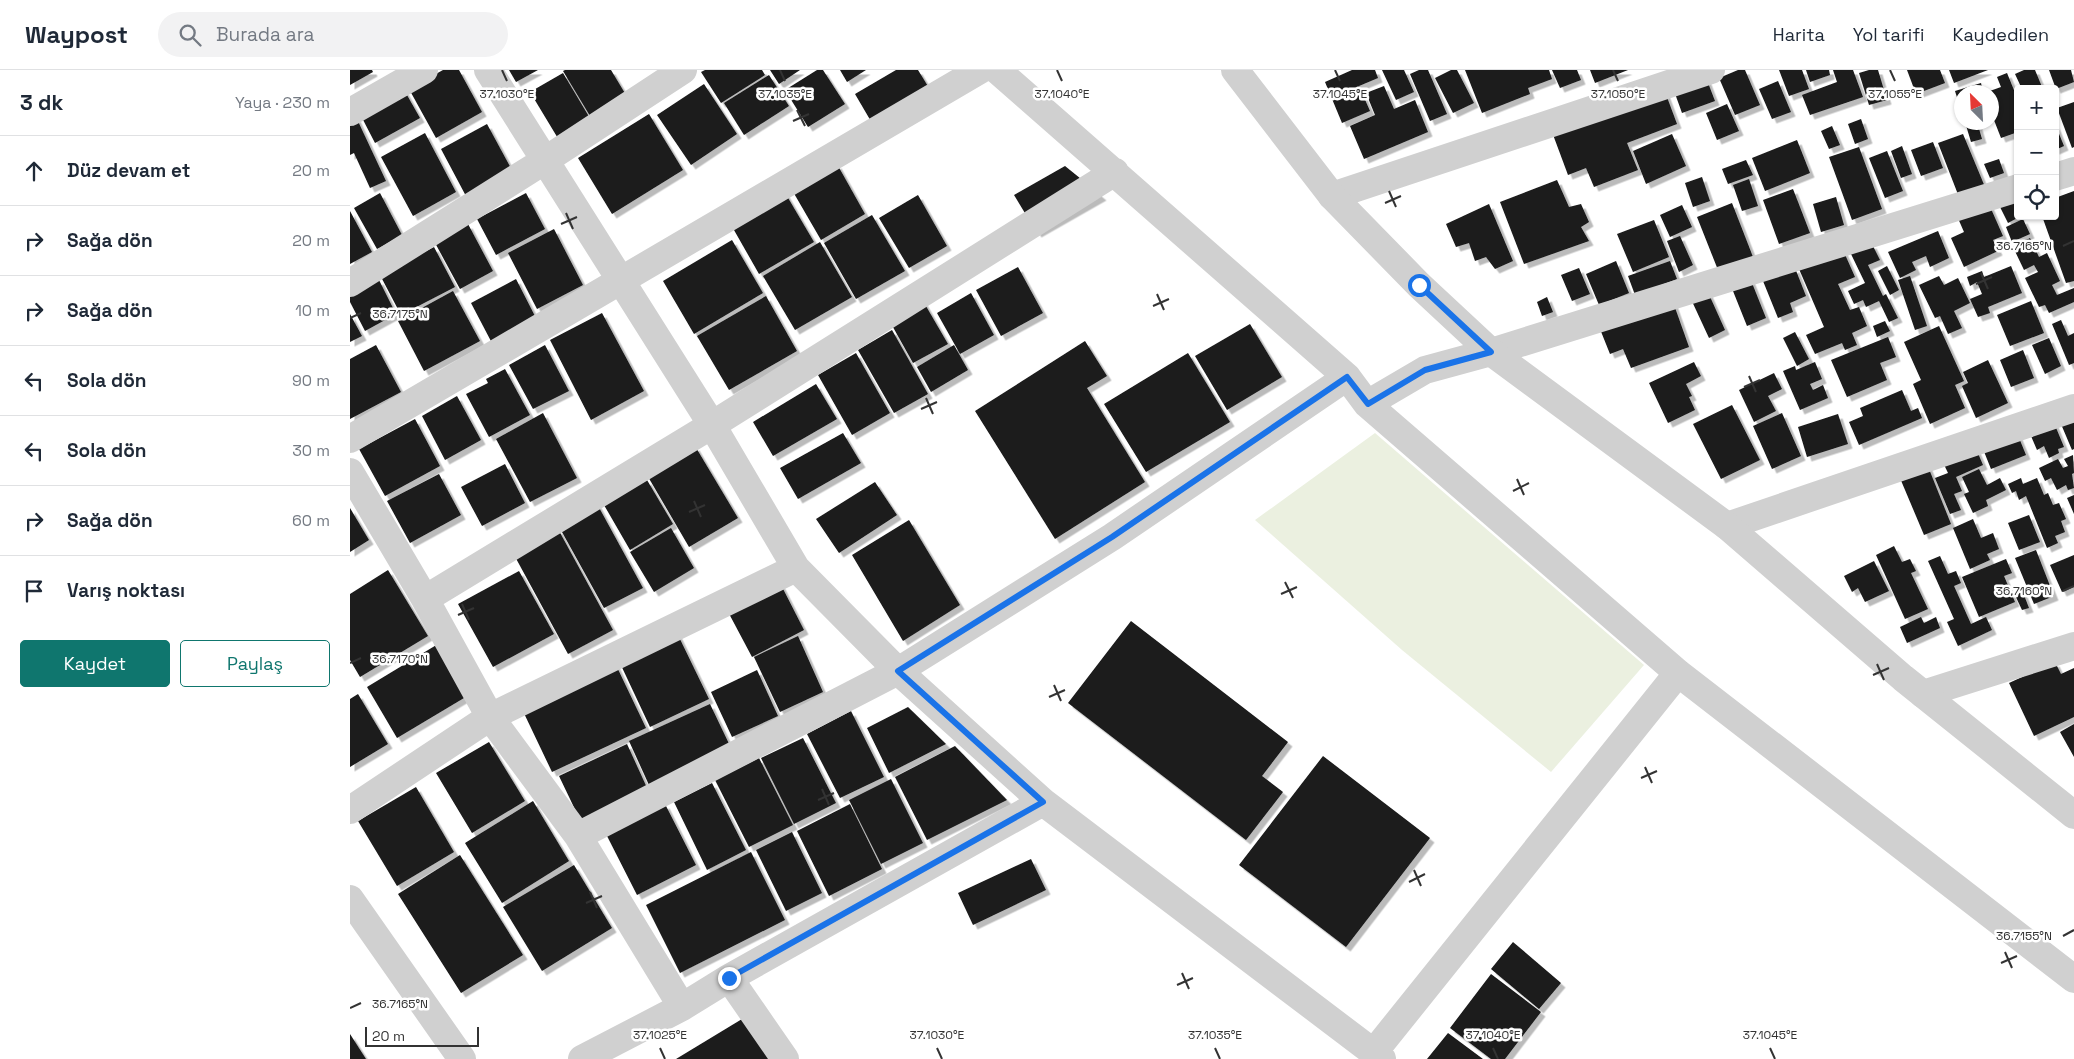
<!DOCTYPE html>
<html lang="tr">
<head>
<meta charset="utf-8">
<style>
  :root { --surface:#fff; --page:#f2f2f3; --text:#1f2937; --muted:#747a83; --line:#e0e1e3; --accent:#0f766e }
  body { margin:0; font-family:"Space Grotesk",sans-serif; background:var(--page); color:var(--text) }
  .controls { position:absolute; right:15px; top:15px; display:grid; overflow:hidden; border-radius:5px; box-shadow:0 1px 4px #0004 }
  .controls button { width:45px; height:45px; display:grid; place-items:center; padding:0; border:0; border-bottom:1px solid var(--line); background:var(--surface); color:var(--text); font:25px sans-serif }
  .compass { position:absolute; left:1604px; top:15px; width:45px; height:45px; border-radius:50%; background:var(--surface); box-shadow:0 1px 4px #0004; rotate:336deg }
  .scale { position:absolute; left:15px; bottom:12px; width:114px; box-sizing:border-box; padding-left:5px; border:2px solid #333; border-top:0; font-size:14px; line-height:18px; white-space:nowrap; color:#333; -webkit-text-stroke:4px #fff; paint-order:stroke }
  .stop { position:absolute; width:15px; height:15px; margin:-11px; border:4px solid #1a73e8; border-radius:50%; background:#fff }
  .stop.end { background:#1a73e8; border-color:#fff; box-shadow:0 1px 5px #0008 }
  .list { margin:0; padding:0; list-style:none }
  h2 { display:flex; justify-content:space-between; align-items:center; height:65px; margin:0; padding:0 20px; font-size:21px }
  h2 small { font-size:16px; font-weight:400; color:var(--muted) }
  .list li { display:grid; grid-template-columns:32px 1fr auto; gap:15px; align-items:center; box-sizing:border-box; height:70px; padding:0 20px; border-top:1px solid var(--line) }
  .list b { display:block; font-size:19px; white-space:nowrap }
  .list em { font-size:16px; font-style:normal; color:var(--muted) }
  .actions { display:flex; gap:10px; padding:15px 20px }
  .actions a { flex:1; padding:11px 0; border:1px solid var(--accent); border-radius:5px; text-align:center; font-size:18px; color:var(--accent) }
  .actions .main { background:var(--accent); color:#fff }
  .icon { flex:none; width:28px; height:28px; fill:none; stroke:currentColor; stroke-width:2; stroke-linecap:round; stroke-linejoin:round }
  .map { position:relative; flex:none; width:1724px; height:989px; overflow:hidden }
  header { display:flex; align-items:center; gap:30px; box-sizing:border-box; height:70px; padding:0 25px; background:var(--surface); border-bottom:1px solid var(--line) }
  header strong { font-size:24px }
  nav { display:flex; gap:28px; margin-inline-start:auto; font-size:18px }
  .search { width:350px; height:45px; background:var(--page); display:flex; align-items:center; gap:12px; box-sizing:border-box; padding:0 18px; border-radius:28px; color:var(--muted); font-size:19px }
  main { display:flex }
  aside { flex:1; background:var(--surface) }
  .map>svg:first-child { display:block }
</style>
</head>
<body>
<header>
<strong>Waypost</strong>
<div class="search"><svg class="icon" aria-label="search" viewBox="0 0 24 24"><circle cx="10" cy="10" r="6"/><path d="M15 15l6 6"/></svg>Burada ara</div>
<nav><a>Harita</a><a>Yol tarifi</a><a>Kaydedilen</a></nav>
</header>
<main>
<aside>
<h2>3 dk<small>Yaya · 230 m</small></h2>
<ul class="list">
<li><svg class="icon" aria-label="ahead" viewBox="0 0 24 24"><path d="M12 20V5M6 11l6-6 6 6"/></svg><div><b>Düz devam et</b></div><em>20 m</em></li>
<li><svg class="icon" aria-label="right" viewBox="0 0 24 24"><path d="M7 20v-9h11M14 6l5 5-5 5"/></svg><div><b>Sağa dön</b></div><em>20 m</em></li>
<li><svg class="icon" aria-label="right" viewBox="0 0 24 24"><path d="M7 20v-9h11M14 6l5 5-5 5"/></svg><div><b>Sağa dön</b></div><em>10 m</em></li>
<li><svg class="icon" aria-label="left" viewBox="0 0 24 24"><path d="M17 20v-9H6M10 6l-5 5 5 5"/></svg><div><b>Sola dön</b></div><em>90 m</em></li>
<li><svg class="icon" aria-label="left" viewBox="0 0 24 24"><path d="M17 20v-9H6M10 6l-5 5 5 5"/></svg><div><b>Sola dön</b></div><em>30 m</em></li>
<li><svg class="icon" aria-label="right" viewBox="0 0 24 24"><path d="M7 20v-9h11M14 6l5 5-5 5"/></svg><div><b>Sağa dön</b></div><em>60 m</em></li>
<li><svg class="icon" aria-label="arrive" viewBox="0 0 24 24"><path d="M6 21V4h12l-3 4 3 4H6"/></svg><div><b>Varış noktası</b></div></li>
</ul>
<div class="actions"><a class="main">Kaydet</a><a>Paylaş</a></div>
</aside>
<div class="map">
<svg width="1724" height="989" viewBox="0 0 1724 989">
  <defs>
    <filter id="shadow"><feDropShadow dx="4.5" dy="4.5" stdDeviation="0" flood-color="#0004"/></filter>
  </defs>
  <rect width="100%" height="100%" fill="#fff"/>
  <path fill="#ebf0e0" d="M1025,363L1294,595L1201,702L1052,580L905,450Z"/>
  <path fill="#1a1a1a" filter="url(#shadow)" d="M0,0H22L23,2L0,15Z
    M93,0H109L132,42L86,68L59,19Z
    M159,0H188L166,12Z
    M215,0H261L279,30L243,51L213,1Z
    M355,0H412L415,5L371,33L351,2Z
    M420,0H450L429,14Z
    M467,0H473L495,34L458,57L435,20Z
    M490,0H516L497,12Z
    M546,0H568L587,31L529,65L505,24Z
    M1002,0H1025L1028,8L1009,16L1020,41L992,53L975,12Z
    M1032,0H1054L1064,22L1046,30Z
    M1069,0H1078L1097,44L1080,51L1060,4Z
    M1101,0H1107L1124,33L1103,43L1085,8Z
    M1115,0H1199L1202,9L1178,18L1180,24L1132,43Z
    M1202,0H1227L1231,10L1210,18Z
    M1240,0H1278L1245,13Z
    M1388,0H1395L1410,35L1385,45L1369,8Z
    M1429,0H1452L1459,19L1439,26Z
    M1456,0H1479L1480,5L1460,12Z
    M1483,0H1503L1513,27L1460,45L1452,25L1487,12Z
    M1519,0H1528L1537,30L1519,35L1509,3Z
    M1557,0H1590L1595,13L1566,24Z
    M1599,0H1638L1604,13Z
    M1674,0H1685L1692,17L1672,19L1665,4Z
    M1699,0H1721L1724,12L1706,19Z
    M213,3L241,50L209,70L180,22Z
    M1657,3L1668,30V70L1665,63L1651,68L1642,45V38L1646,36L1642,22H1637L1651,17L1647,7Z
    M419,5L439,36L394,65L374,33Z
    M1355,5L1365,31L1332,43L1323,18Z
    M1428,11L1441,42L1422,49L1409,19Z
    M1631,13L1633,22H1612L1611,40L1605,21Z
    M354,14L387,64L341,95L307,45Z
    M1034,16L1044,39L1065,30L1078,62L1014,89L1000,56L1025,45L1016,23Z
    M53,18L70,48L25,73L9,42Z
    M1314,19L1327,54L1277,73L1288,100L1244,117L1236,98L1218,105L1202,62Z
    M1724,32V77L1722,78L1707,38Z
    M1377,34L1389,61L1367,70L1356,43Z
    M299,44L333,100L262,144L228,88Z
    M6,47L36,111L20,118L4,83L0,85V50Z
    M1511,49L1518,69L1505,74L1498,54Z
    M1615,52H1627L1632,69L1621,72Z
    M137,54L163,102L117,128L91,79Z
    M1705,54L1714,76L1705,80Z
    M1482,56L1490,75L1479,79L1471,61Z
    M75,63L106,122L63,146L31,87Z
    M1322,64L1336,96L1296,114L1283,81Z
    M1613,64L1635,117L1609,127L1588,73Z
    M1447,70L1460,103L1415,121L1402,88Z
    M1583,72L1593,98L1571,106L1561,80Z
    M1552,76L1562,104L1551,108L1541,81Z
    M1509,77L1532,139L1502,150L1479,87Z
    M1537,81L1553,121L1535,128L1519,88Z
    M1649,89L1654,103L1640,108L1634,94Z
    M1396,90L1403,105L1378,114L1372,99Z
    M487,94L515,144L471,170L442,120Z
    M715,96L752,126L687,163L664,125Z
    M1352,107L1360,131L1343,137L1335,113Z
    M1399,109L1408,136L1392,141L1383,115Z
    M1207,110L1219,137L1231,134L1239,152L1231,157L1239,171L1174,194L1150,132Z
    M1443,119L1460,163L1429,174L1413,130Z
    M434,121L464,172L409,204L380,153Z
    M1724,121V211L1716,213L1692,146H1705V128Z
    M30,123L52,165L27,179L4,138Z
    M176,123L195,159L146,185L127,149Z
    M568,125L597,176L559,198L529,148Z
    M1486,127L1494,155L1471,162L1463,134Z
    M1668,128V146H1671L1658,153L1650,137Z
    M1638,132L1653,166L1643,170L1648,181L1614,197L1601,168L1614,162L1607,146Z
    M1382,133L1403,187L1368,200L1347,147Z
    M1139,134L1163,191L1145,199L1136,187L1125,191L1119,173L1106,177L1096,154Z
    M1332,135L1342,157L1320,167L1310,145Z
    M0,141L22,182L0,194Z
    M522,145L555,201L506,229L474,173Z
    M1673,149L1680,164L1662,172L1656,157Z
    M1304,150L1319,187L1283,202L1267,164Z
    M118,154L143,201L110,219L84,171Z
    M204,159L233,215L187,239L158,183Z
    M1588,161L1599,188L1580,197L1576,186L1562,192L1566,200L1550,208L1538,182Z
    M1330,166L1343,195L1329,202L1317,171Z
    M1680,168L1689,187L1697,183L1710,211L1702,215L1707,225L1724,218V232L1699,243L1695,235L1689,237L1675,208L1688,202L1684,195L1674,200L1663,177Z
    M382,170L413,223L344,264L313,211Z
    M470,172L502,227L445,260L413,206Z
    M1522,174L1530,190L1518,195L1533,226L1536,224L1548,248L1539,252L1529,231L1516,237L1513,230L1504,234L1498,221L1515,213L1501,184Z
    M84,177L105,217L51,245L30,205Z
    M1493,180L1505,207L1488,214L1500,240L1509,237L1517,256L1502,263L1507,275L1495,280L1492,273L1465,284L1456,265L1474,257L1449,199Z
    M1266,191L1279,223L1249,235L1236,204Z
    M1320,191L1327,209L1285,225L1278,206Z
    M1537,196L1549,220L1540,225L1528,201Z
    M1661,196L1672,223L1638,237L1640,243L1628,247L1620,229L1632,224L1627,212L1620,216L1617,207L1632,201L1634,207Z
    M668,197L693,243L651,266L626,220Z
    M1229,198L1240,224L1222,231L1211,205Z
    M1445,198L1456,226L1440,233L1443,242L1428,248L1413,211Z
    M1560,206L1577,256L1565,260L1548,210Z
    M1589,206L1594,215L1608,208L1620,233L1604,241L1612,258L1598,264L1590,246L1585,248L1569,215Z
    M1400,208L1416,248L1397,256L1381,216Z
    M166,209L188,252L143,275L121,233Z
    M29,210L46,244L15,261L0,232V225Z
    M1357,220L1375,260L1359,268L1340,227Z
    M103,221L130,271L74,301L48,251Z
    M621,223L644,265L610,284L587,243Z
    M416,226L447,281L379,320L347,266Z
    M1197,227L1203,242L1192,246L1187,232Z
    M573,231L598,274L563,293L539,250Z
    M1681,231L1694,263L1660,276L1647,245Z
    M1323,232L1339,277L1281,298L1273,279L1260,284L1250,259Z
    M252,243L294,321L241,350L200,270Z
    M0,244L12,266L0,272Z
    M1711,250L1718,266L1724,263V293L1719,295L1702,254Z
    M1535,251L1540,261L1527,267L1523,256Z
    M900,254L932,307L877,340L845,286Z
    M1589,256L1614,311L1605,315L1615,338L1580,354L1563,314L1571,310L1554,272Z
    M542,260L578,324L544,343L508,280Z
    M1445,262L1459,289L1447,296L1433,268Z
    M1538,267L1546,287L1530,293L1537,310L1497,327L1481,290Z
    M1699,268L1711,296L1695,304L1682,275Z
    M735,271L757,306L737,318L795,412L705,469L625,341Z
    M26,275L51,322L0,349V289Z
    M195,275L219,321L183,339L159,295Z
    M604,275L618,300L581,322L567,297Z
    M1673,280L1684,308L1661,317L1650,290Z
    M506,283L540,343L502,365L468,305Z
    M838,283L880,352L796,402L754,334Z
    M1638,290L1658,333L1626,348L1612,316L1618,313L1613,302Z
    M1344,292L1351,306L1336,314L1342,326L1339,327L1345,340L1318,353L1299,313Z
    M1465,292L1472,309L1460,314L1463,320L1473,315L1478,328L1450,340L1433,301L1445,296L1446,300Z
    M155,299L180,345L139,367L116,324L138,313L136,309Z
    M1424,303L1432,319L1418,326L1426,341L1404,352L1389,320Z
    M466,314L487,349L423,386L403,352Z
    M1552,320L1561,341L1568,338L1572,348L1509,375L1499,352L1513,346L1510,338Z
    M107,326L131,370L95,390L72,346Z
    M1382,335L1410,390L1371,409L1343,354Z
    M1724,340V379L1722,380L1708,347Z
    M193,343L227,408L180,432L146,369Z
    M1432,343L1451,386L1422,399L1403,356Z
    M1488,344L1498,374L1457,387L1448,357Z
    M1702,348L1714,377L1708,379L1709,383L1699,388L1694,376L1687,380L1678,359Z
    M65,349L90,396L35,426L9,379Z
    M493,363L511,393L448,429L430,398Z
    M1667,363L1676,385L1641,399L1629,369Z
    M1621,367L1633,395L1606,407L1612,421L1604,424L1611,440L1600,444L1585,408L1598,403L1588,382Z
    M345,376L388,448L339,477L297,405Z
    M1723,385L1724,403L1722,404L1724,418L1718,420L1716,415L1707,420L1701,408L1695,411L1689,398L1708,389L1713,398L1718,396L1714,389Z
    M1575,389L1601,454L1574,465L1547,401Z
    M155,394L175,433L132,456L111,417Z
    M1629,399L1637,415L1650,408L1656,420L1636,430L1638,436L1623,443L1614,424L1619,422L1612,407Z
    M89,404L111,445L60,473L37,431Z
    M1671,408L1673,414L1687,408L1694,425L1698,423L1703,435L1709,433L1716,449L1711,451L1715,462L1705,466L1708,473L1697,478L1676,426L1669,430L1666,421L1662,423L1658,414Z
    M297,410L323,454L280,480L254,435Z
    M525,412L547,445L489,483L466,449Z
    M1724,425V444L1717,428Z
    M246,432L293,518L254,538L207,453Z
    M0,438L19,470L0,482Z
    M1679,445L1690,472L1669,480L1658,453Z
    M1623,449L1631,468L1643,463L1649,479L1637,484L1640,490L1620,499L1603,458Z
    M559,450L610,535L553,571L502,485Z
    M321,458L344,498L304,522L280,482Z
    M208,459L263,560L218,584L163,483Z
    M1544,476L1552,492L1560,489L1566,501L1561,503L1578,539L1555,549L1526,485Z
    M1686,480L1704,526L1684,534L1665,488Z
    M1724,485V517L1712,522L1700,495Z
    M1590,486L1598,504L1606,501L1611,513L1604,516L1621,554L1636,547L1642,560L1608,576L1597,552L1604,549L1578,491Z
    M1656,489L1662,503L1654,506L1665,532L1629,547L1612,507Z
    M1524,491L1539,521L1515,532L1508,518L1502,522L1494,506Z
    M38,500L78,566L10,607L0,590V524Z
    M169,501L204,564L143,597L108,534Z
    M429,511L454,560L402,587L376,538Z
    M1672,520L1679,538L1672,540L1664,523Z
    M1571,547L1574,553L1586,547L1590,558L1557,573L1550,557Z
    M781,551L938,672L912,706L933,722L896,770L718,633Z
    M327,563L359,629L300,657L269,591Z
    M448,566L473,622L430,642L404,587Z
    M88,574L119,625L47,668L17,617Z
    M1705,592L1711,604L1724,598V647L1684,666L1659,613Z
    M265,593L296,658L202,702L171,637Z
    M407,600L428,646L382,667L361,622Z
    M8,624L38,674L0,697V629Z
    M360,634L381,678L299,715L279,671Z
    M558,637L596,674L539,703L517,658Z
    M501,641L534,707L490,728L457,664Z
    M1724,654V687L1710,662Z
    M453,668L486,733L444,754L411,688Z
    M139,672L175,731L122,763L86,703Z
    M277,674L298,720L231,752L209,706Z
    M605,676L657,730L577,770L545,707Z
    M973,686L1080,768L996,877L889,795Z
    M409,688L443,755L399,777L365,710Z
    M541,709L573,773L531,794L499,730Z
    M362,713L396,780L357,800L324,732Z
    M66,717L104,782L47,816L8,751Z
    M183,731L219,791L152,833L115,773Z
    M315,734L346,795L287,825L256,764Z
    M500,734L532,799L479,826L447,761Z
    M442,762L472,823L436,841L406,780Z
    M401,782L435,850L330,903L296,835Z
    M110,785L173,885L111,923L48,824Z
    M681,789L696,820L623,855L608,823Z
    M224,795L262,858L192,901L153,837Z
    M1163,872L1211,913L1189,939L1141,899Z
    M1141,904L1191,942L1155,989H1141L1100,958Z
    M397,946L423,989H326Z
    M1098,963L1133,989H1077Z
    M0,964L16,989H0Z"/>
  <g fill="none" stroke-linecap="round" stroke-linejoin="round">
    <path stroke="#d0d0d0" stroke-width="28" d="M138,0L362,355L446,498L548,601L693,732L1032,989
      M647,0L997,307L1017,334L1328,603L1724,909
      M0,42L74,0
      M1705,107L1724,101
      M982,126L1361,0
      M0,213L194,91L333,0
      M1017,334L1075,300L1141,282L1668,118
      M0,369L630,0
      M0,402L75,529L140,647L228,766L332,937
      M1377,456L1724,338
      M75,529L362,355L765,102
      M1573,624L1724,576
      M0,740L140,647L446,498
      M228,766L548,601L762,467L997,307
      M0,829L112,989
      M379,908L435,989
      M1024,982L1328,603
      M232,989L332,937L379,908L693,732"/>
    <path stroke="#d0d0d0" stroke-width="28" d="M885,0L982,126L1069,215L1141,282L1377,456L1553,608L1724,745"/>
  </g>
  <g fill="none" stroke-linecap="round" stroke-linejoin="round">
    <path stroke="#1a73e8" stroke-width="6" d="M379,908L693,732L548,601L762,467L997,307L1018,334L1075,300L1141,282L1069,215"/>
  </g>
  <path fill="none" stroke="#333" stroke-width="2" d="M152,0L157,11M430,0L435,11M707,0L712,11M985,0L990,11M1263,0L1268,11M1540,0L1545,11M447,40L455,56M443,51L459,44M1039,121L1046,137M1035,133L1051,126M216,143L223,159M211,154L227,147M1713,176L1724,171M1631,203L1638,219M1626,214L1642,207M807,224L814,240M803,236L819,229M0,248L11,243M1399,306L1406,322M1394,317L1410,310M576,328L583,344M571,339L587,332M1167,409L1174,425M1163,421L1179,413M344,431L351,447M339,442L355,435M935,512L943,528M1713,521L1724,516M931,524L947,517M112,534L119,550M108,545L124,538M0,593L11,588M1527,594L1534,610M1523,605L1539,598M704,615L711,631M699,627L715,620M1295,697L1302,713M1291,708L1307,701M472,719L479,735M468,730L484,723M1064,800L1071,816M1059,812L1075,804M240,822L247,838M236,833L252,826M1713,866L1724,860M1655,882L1662,898M1651,893L1667,886M832,903L839,919M827,915L843,908M0,938L11,933M310,978L315,989M587,978L592,989M865,978L870,989M1143,978L1148,989M1420,978L1425,989"/>
  <g font-size="12" text-anchor="middle" fill="#333" stroke="#fff" stroke-width="5" stroke-linejoin="round" paint-order="stroke">
    <text x="157" y="28">37.1030°E</text>
    <text x="435" y="28">37.1035°E</text>
    <text x="712" y="28">37.1040°E</text>
    <text x="1545" y="28">37.1055°E</text>
    <text x="990" y="28">37.1045°E</text>
    <text x="1268" y="28">37.1050°E</text>
    <text x="1674" y="180">36.7165°N</text>
    <text x="50" y="248">36.7175°N</text>
    <text x="1674" y="525">36.7160°N</text>
    <text x="50" y="593">36.7170°N</text>
    <text x="1674" y="870">36.7155°N</text>
    <text x="50" y="938">36.7165°N</text>
    <text x="310" y="969">37.1025°E</text>
    <text x="587" y="969">37.1030°E</text>
    <text x="865" y="969">37.1035°E</text>
    <text x="1143" y="969">37.1040°E</text>
    <text x="1420" y="969">37.1045°E</text>
  </g>
</svg>
<div class="controls">
<button>+</button>
<button>−</button>
<button><svg class="icon" aria-label="locate" viewBox="0 0 24 24"><circle cx="12" cy="12" r="6"/><path d="M12 2v4M12 18v4M2 12h4M18 12h4"/></svg></button>
</div>
<svg class="compass" viewBox="-18 -18 36 36"><path d="M0-13l5 13h-10z" fill="#e53935"/><path d="M0 13l5-13h-10z" fill="#747a83"/></svg>
<div class="scale">20 m</div>
<div class="stop" style="left:1069px;top:215px"></div>
<div class="stop end" style="left:379px;top:908px"></div>
</div>
</main>
</body>
</html>
